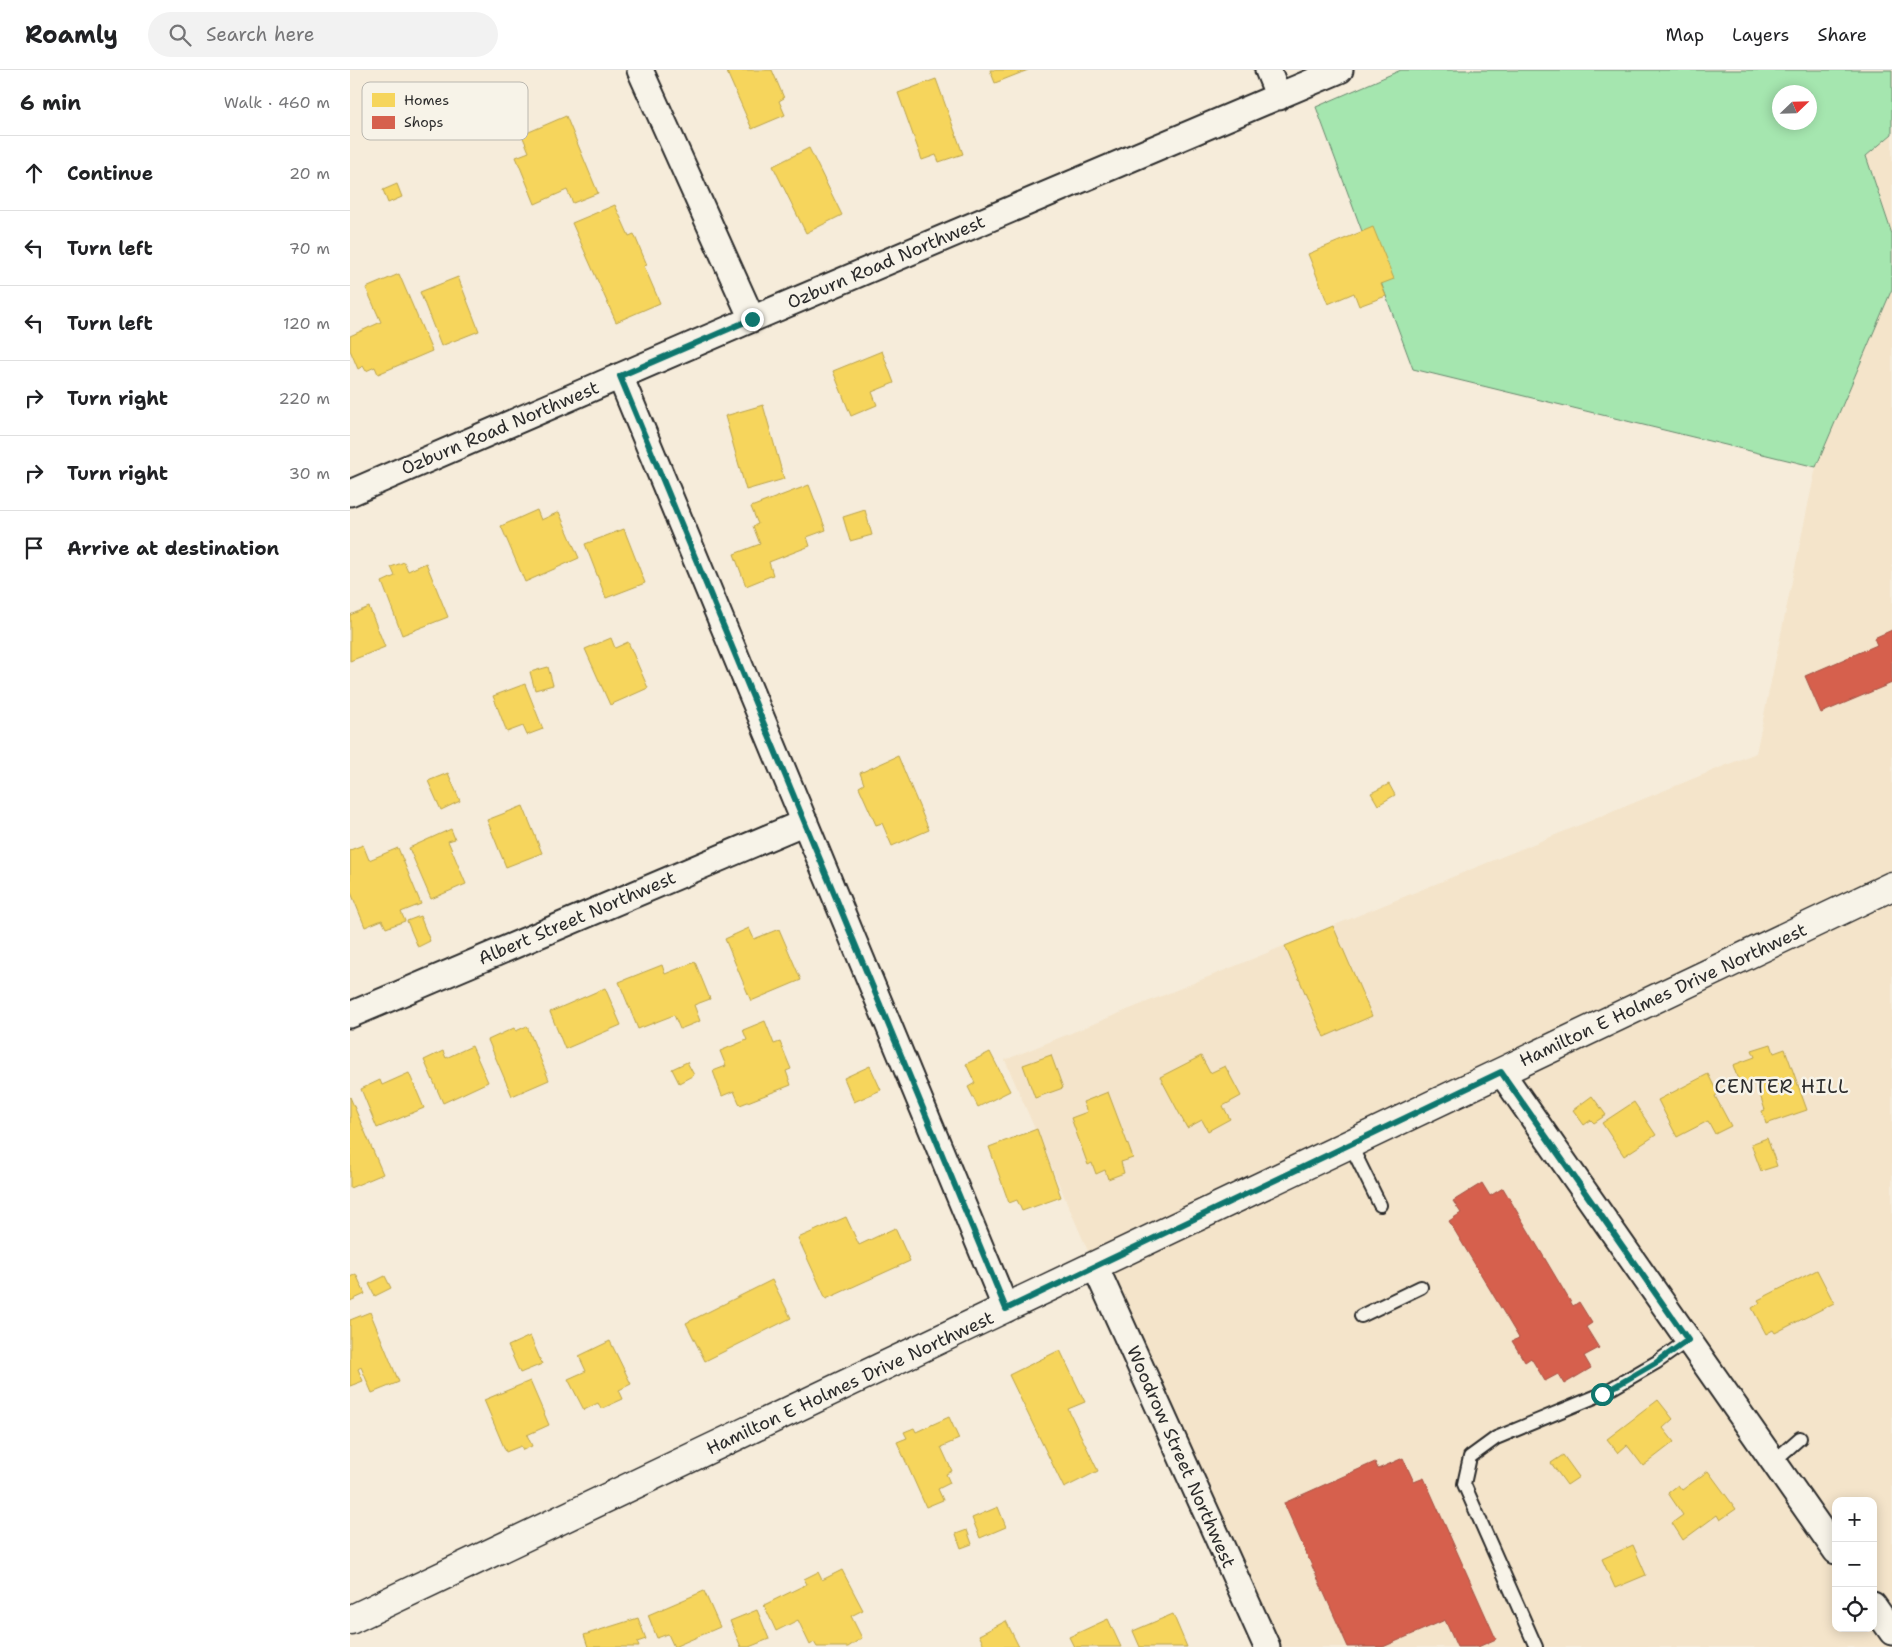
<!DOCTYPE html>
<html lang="en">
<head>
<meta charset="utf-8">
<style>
  :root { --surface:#fff; --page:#f2f2f2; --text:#202124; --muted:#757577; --line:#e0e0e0 }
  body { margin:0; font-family:"Shantell Sans",sans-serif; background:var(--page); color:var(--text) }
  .controls { position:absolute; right:15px; bottom:15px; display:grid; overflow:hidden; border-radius:10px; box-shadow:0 2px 12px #0003 }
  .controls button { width:45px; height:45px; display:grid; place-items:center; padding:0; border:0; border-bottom:1px solid var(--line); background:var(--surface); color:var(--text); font:25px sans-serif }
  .compass { position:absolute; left:1422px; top:15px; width:45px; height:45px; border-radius:50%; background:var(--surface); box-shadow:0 2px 12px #0003; rotate:67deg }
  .stop { position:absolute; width:15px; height:15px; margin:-11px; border:4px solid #0f766e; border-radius:50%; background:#fff }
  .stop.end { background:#0f766e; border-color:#fff; box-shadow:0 1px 5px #0008 }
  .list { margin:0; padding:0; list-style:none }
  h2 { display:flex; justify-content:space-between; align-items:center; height:65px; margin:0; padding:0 20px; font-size:21px }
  h2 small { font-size:16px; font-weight:400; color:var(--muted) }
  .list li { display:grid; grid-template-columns:32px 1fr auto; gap:15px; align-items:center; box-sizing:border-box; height:75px; padding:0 20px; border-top:1px solid var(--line) }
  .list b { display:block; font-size:19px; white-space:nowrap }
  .list em { font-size:16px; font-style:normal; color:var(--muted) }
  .icon { flex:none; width:28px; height:28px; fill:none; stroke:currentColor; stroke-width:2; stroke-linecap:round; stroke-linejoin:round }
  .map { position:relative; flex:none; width:1542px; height:1577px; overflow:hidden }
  header { display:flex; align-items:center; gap:30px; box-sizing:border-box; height:70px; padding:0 25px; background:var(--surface); border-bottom:1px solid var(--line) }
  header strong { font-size:24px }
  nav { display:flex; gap:28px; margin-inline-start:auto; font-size:18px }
  .search { width:350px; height:45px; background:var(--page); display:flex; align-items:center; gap:12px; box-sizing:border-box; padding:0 18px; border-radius:28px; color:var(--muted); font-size:19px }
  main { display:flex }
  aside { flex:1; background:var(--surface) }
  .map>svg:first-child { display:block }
</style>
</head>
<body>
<header>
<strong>Roamly</strong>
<div class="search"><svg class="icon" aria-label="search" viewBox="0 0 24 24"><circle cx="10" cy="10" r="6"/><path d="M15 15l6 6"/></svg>Search here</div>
<nav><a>Map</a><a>Layers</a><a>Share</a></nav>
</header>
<main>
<aside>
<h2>6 min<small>Walk · 460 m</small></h2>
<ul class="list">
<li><svg class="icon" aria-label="ahead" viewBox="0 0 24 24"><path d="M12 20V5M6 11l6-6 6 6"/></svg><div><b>Continue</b></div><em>20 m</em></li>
<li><svg class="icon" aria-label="left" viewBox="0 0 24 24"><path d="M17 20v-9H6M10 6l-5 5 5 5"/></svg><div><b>Turn left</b></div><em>70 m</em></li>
<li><svg class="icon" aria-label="left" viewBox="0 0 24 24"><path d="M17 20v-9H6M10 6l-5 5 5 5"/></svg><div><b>Turn left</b></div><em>120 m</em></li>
<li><svg class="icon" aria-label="right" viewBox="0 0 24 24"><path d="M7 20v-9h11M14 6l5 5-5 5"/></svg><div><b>Turn right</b></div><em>220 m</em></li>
<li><svg class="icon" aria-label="right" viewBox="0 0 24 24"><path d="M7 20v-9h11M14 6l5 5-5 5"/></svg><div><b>Turn right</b></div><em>30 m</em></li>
<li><svg class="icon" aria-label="arrive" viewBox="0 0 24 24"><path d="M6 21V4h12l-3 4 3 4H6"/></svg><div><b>Arrive at destination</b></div></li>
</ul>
</aside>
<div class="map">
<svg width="1542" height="1577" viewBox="0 0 1542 1577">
  <rect width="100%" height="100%" fill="#f6ecda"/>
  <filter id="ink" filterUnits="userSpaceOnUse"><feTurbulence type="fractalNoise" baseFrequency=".02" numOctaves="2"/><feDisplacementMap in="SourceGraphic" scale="10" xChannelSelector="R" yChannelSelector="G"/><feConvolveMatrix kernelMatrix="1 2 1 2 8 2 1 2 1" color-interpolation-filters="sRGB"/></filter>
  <g filter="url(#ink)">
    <path fill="#f4e4ca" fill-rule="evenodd" d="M1542,64V164L1516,86Z
      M1542,219V1577H910L655,990L1406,683L1466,397ZM1486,1431H1523V1558H1486Z"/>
    <path fill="#a5e6af" stroke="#68886d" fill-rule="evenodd" d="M1051,0H1542V64L1516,86L1542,164V219L1466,397L1063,299L966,37ZM1430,22H1460V52H1430Z"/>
    <path fill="#f6d55c" stroke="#b9a24d" d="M376,0H422L434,28L429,31L435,45L402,59Z
      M640,0H678L645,13Z
      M586,9L613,84L589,92L586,85L572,90L548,23Z
      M216,46L248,123L223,133L217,120L185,134L166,87L179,82L172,65Z
      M459,78L492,145L456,163L423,96Z
      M47,114L52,127L38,133L33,120Z
      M265,135L279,166L284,164L297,195L294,196L310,233L266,252L222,153Z
      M1023,157L1044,209L1031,214L1036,226L1009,236L1004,223L978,234L958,184Z
      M49,204L82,281L28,304L25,297L16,301L13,296L8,299L0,280V266L31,252L16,218Z
      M108,207L129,261L91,276L70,222Z
      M532,281L544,313L522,322L527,335L501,346L483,301Z
      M413,335L434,409L396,420L375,346Z
      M459,415L476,460L457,467L460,476L419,492L423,505L396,516L384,484L410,474L403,456L408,454L401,437Z
      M187,440L191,450L209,442L229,488L175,512L151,456Z
      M515,440L522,465L500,471L493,447Z
      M274,459L295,513L256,528L235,474Z
      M54,492L58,501L76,493L98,547L52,565L32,512L45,506L41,497Z
      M19,537L35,577L0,591V545Z
      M261,568L265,578L278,572L298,618L260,635L235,579Z
      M198,597L203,615L185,620L180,602Z
      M175,614L193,659L177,665L173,656L157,662L143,626Z
      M548,686L579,760L542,776L532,753L526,755L509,717L514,714L510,703Z
      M98,703L110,731L91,740L78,711Z
      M1039,714L1045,725L1028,735L1021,723Z
      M173,736L192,783L156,797L137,750Z
      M101,759L105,769L98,771L116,814L81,829L59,778Z
      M13,775L19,790L48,778L71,834L51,842L55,851L36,858L32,850L15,857L0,820V780Z
      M70,846L80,871L68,877L57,851Z
      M983,856L1022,946L974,967L935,876Z
      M399,858L404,869L429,859L451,910L401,931L375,869Z
      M345,892L360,929L344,935L350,951L330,959L324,945L288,959L269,912L312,895L315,904Z
      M255,918L271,955L215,979L200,942Z
      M415,951L424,974L430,972L441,999L436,1001L441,1015L390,1035L384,1021L372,1026L363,1001L376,996L370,981L397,970L393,960Z
      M177,956L199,1010L162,1026L138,970L164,958L166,961Z
      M1421,974L1424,983L1435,979L1457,1040L1416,1054L1412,1041L1415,1040L1406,1013L1391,1019L1383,995L1405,987L1402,980Z
      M122,976L138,1012L93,1033L74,990L93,981L96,988Z
      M640,982L660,1021L628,1037L618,1017L625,1013L616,994Z
      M701,985L713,1018L685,1028L673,995Z
      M851,986L860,1003L875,996L891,1026L873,1036L880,1049L858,1061L852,1050L837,1058L810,1007Z
      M337,992L344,1005L329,1013L322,999Z
      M520,996L531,1020L504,1032L494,1008Z
      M59,1003L74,1038L27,1058L11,1019L30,1010L32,1015Z
      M1358,1004L1368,1024L1365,1026L1381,1056L1365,1064L1358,1051L1327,1067L1308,1030Z
      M758,1022L783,1088L771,1092L774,1103L758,1109L755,1100L746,1104L742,1093L738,1095L721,1048L737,1042L733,1032Z
      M1242,1026L1256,1045L1244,1053L1241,1050L1234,1055L1223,1040Z
      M0,1027L33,1104L0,1118Z
      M1284,1032L1306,1065L1274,1086L1252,1053Z
      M687,1059L711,1127L672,1141L667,1130L659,1133L639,1077Z
      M1417,1068L1427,1096L1411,1101L1401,1074Z
      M496,1147L509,1175L545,1158L560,1191L476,1229L448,1168Z
      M1467,1200L1484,1233L1425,1263L1423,1260L1416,1264L1402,1238L1410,1233L1408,1230Z
      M6,1204L15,1224L0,1231V1207Z
      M35,1206L41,1218L25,1226L19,1214Z
      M422,1210L441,1248L355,1291L336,1253Z
      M20,1242L49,1312L22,1323L11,1297L8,1299L13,1311L0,1316V1250Z
      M180,1266L192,1294L170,1303L158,1276Z
      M260,1271L281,1314L269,1320L273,1329L251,1339L248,1333L234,1340L218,1309L236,1301L229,1286Z
      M710,1280L735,1332L718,1339L748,1401L714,1418L659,1305Z
      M180,1311L199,1355L177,1365L182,1376L173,1380L171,1376L156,1382L134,1330Z
      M1308,1330L1323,1349L1313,1358L1324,1372L1293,1396L1277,1375L1268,1383L1257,1369Z
      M599,1347L609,1369L591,1377L602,1401L596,1404L600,1413L588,1419L593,1430L576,1437L547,1372L557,1368L554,1362L564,1358L566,1362Z
      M1213,1385L1229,1407L1217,1415L1201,1393Z
      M1358,1401L1386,1439L1370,1450L1367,1445L1333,1470L1322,1453L1333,1445L1318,1423L1328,1415L1332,1420Z
      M648,1437L656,1457L630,1468L622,1448Z
      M617,1460L622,1474L611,1478L606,1464Z
      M1283,1475L1296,1505L1265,1518L1252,1489Z
      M492,1500L513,1540L501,1546L512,1568L498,1577H467L464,1572L460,1575L448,1550L426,1561L414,1535L457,1514L454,1509L468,1502L472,1510Z
      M354,1521L370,1557L324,1577L318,1564L307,1568L298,1545Z
      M407,1540L419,1569L399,1577H391L380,1551Z
      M823,1544L837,1577H790L783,1561Z
      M288,1548L296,1569L287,1572L289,1577H238L234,1565Z
      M758,1549L771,1577H724L719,1567Z
      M656,1551L669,1577H635L629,1565Z"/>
    <path fill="#d6604d" stroke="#a35043" d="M1542,560V613L1471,643L1455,606L1527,575L1524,568Z
      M1132,1113L1140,1126L1153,1118L1223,1236L1229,1232L1242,1253L1236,1257L1249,1278L1234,1286L1241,1298L1214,1314L1208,1304L1195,1311L1181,1288L1175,1292L1162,1271L1169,1268L1099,1151L1111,1143L1103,1131Z
      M1053,1388L1064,1412L1074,1408L1146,1569L1128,1577H1107L1095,1550L1033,1577H998L934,1433L1025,1392L1028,1399Z"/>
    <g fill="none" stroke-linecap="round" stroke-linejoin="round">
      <defs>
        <path id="service" d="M1000,1074L1030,1135
          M1011,1246L1071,1217
          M1423,1392L1450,1368
          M1186,1577L1114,1414L1120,1387L1146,1368L1252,1324L1307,1292L1338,1270"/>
        <path id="minor" d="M290,0L402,249
          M918,0L929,27
          M270,306L656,1239
          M0,423L402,249L990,0
          M0,945L455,752
          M1151,1002L1486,1481
          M745,1196L917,1577
          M1523,1535L1542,1562"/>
        <path id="secondary" d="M0,1550L1542,816"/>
      </defs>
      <use href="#service" stroke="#2b2b2b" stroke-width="16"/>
      <use href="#minor" stroke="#2b2b2b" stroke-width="29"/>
      <use href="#secondary" stroke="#2b2b2b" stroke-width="31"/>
      <use href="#service" stroke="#f7f3e8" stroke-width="12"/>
      <use href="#minor" stroke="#f7f3e8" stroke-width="25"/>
      <use href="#secondary" stroke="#f7f3e8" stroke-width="28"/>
    </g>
  </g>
  <g fill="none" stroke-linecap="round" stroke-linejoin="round" filter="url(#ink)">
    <path stroke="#0f766e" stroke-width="6" d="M402,249L270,306L656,1239L1151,1002L1338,1270L1307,1292L1252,1324"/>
  </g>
  <g text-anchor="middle" stroke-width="5" stroke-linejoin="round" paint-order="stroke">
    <g font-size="18" fill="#2b2b2b" stroke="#f7f3e8">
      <text transform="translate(536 192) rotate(-23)" y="6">Ozburn Road Northwest</text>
      <text transform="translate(150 358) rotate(-23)" y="6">Ozburn Road Northwest</text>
      <text transform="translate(227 848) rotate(-23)" y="6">Albert Street Northwest</text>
      <text transform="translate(1313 925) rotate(-25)" y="6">Hamilton E Holmes Drive Northwest</text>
      <text transform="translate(500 1313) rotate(-25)" y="6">Hamilton E Holmes Drive Northwest</text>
      <text transform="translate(831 1387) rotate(66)" y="6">Woodrow Street Northwest</text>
    </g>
    <g font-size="19" letter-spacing="1" fill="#2b2b2b" stroke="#f7f3e8">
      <text x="1432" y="1023">CENTER HILL</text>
    </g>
  </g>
  <rect x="12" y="12" width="166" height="58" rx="8" fill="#f7f3e8" stroke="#bab7af" stroke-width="1"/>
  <rect x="22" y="23" width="23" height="14" fill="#f6d55c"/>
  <rect x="22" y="46" width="23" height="13" fill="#d6604d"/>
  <g font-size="14" fill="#2b2b2b">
    <text x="54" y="35">Homes</text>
    <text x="54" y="57">Shops</text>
  </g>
</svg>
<div class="controls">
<button>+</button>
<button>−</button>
<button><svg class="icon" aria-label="locate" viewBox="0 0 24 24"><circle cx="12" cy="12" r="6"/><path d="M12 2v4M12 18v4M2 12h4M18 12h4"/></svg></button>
</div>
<svg class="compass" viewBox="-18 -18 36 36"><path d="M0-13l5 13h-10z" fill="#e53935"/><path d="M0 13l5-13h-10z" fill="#757577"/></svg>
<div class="stop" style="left:1252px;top:1324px"></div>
<div class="stop end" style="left:402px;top:249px"></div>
</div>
</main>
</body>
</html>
